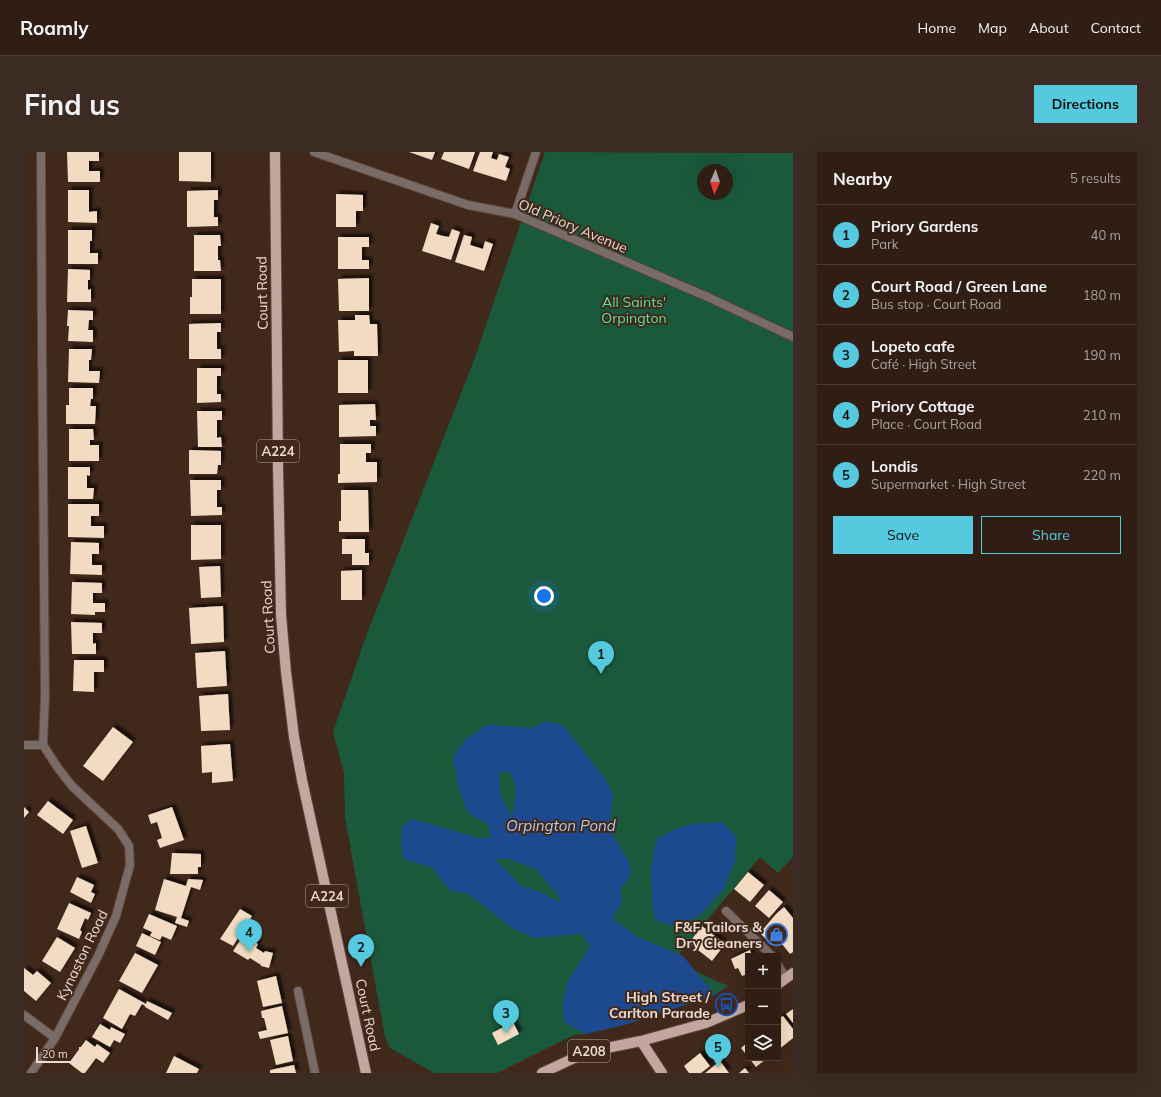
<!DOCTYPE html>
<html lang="en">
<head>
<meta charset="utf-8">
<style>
  :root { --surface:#301e14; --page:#3c2b22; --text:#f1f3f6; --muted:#a8a2a0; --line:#4b3c34; --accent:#55cade }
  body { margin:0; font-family:Mulish,sans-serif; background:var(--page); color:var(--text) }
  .controls { position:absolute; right:12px; bottom:12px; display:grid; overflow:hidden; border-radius:0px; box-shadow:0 4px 16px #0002 }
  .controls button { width:36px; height:36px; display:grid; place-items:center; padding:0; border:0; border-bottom:1px solid var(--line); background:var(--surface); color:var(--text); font:20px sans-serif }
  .compass { position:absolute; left:673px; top:12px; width:36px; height:36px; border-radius:50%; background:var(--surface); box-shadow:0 4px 16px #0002; rotate:183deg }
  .scale { position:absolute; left:12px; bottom:10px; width:45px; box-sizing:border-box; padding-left:4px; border:2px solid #eadad1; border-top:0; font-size:11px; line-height:14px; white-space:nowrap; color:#eadad1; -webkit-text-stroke:3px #40281b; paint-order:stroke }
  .you { position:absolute; left:520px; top:444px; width:14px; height:14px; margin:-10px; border:3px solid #fff; border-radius:50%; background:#1a73e8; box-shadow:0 0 0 6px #1a73e833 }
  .badge { display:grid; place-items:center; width:26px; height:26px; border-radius:50%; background:var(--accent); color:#111; font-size:13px; font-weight:700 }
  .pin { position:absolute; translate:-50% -33px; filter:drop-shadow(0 1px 2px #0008) }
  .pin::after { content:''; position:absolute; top:21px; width:14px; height:12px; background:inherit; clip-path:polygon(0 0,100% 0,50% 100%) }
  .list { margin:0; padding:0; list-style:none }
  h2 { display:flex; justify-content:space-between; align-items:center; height:52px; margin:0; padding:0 16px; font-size:17px }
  h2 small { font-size:13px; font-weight:400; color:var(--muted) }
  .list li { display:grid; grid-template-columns:26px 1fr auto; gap:12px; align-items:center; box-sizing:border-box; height:60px; padding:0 16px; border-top:1px solid var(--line) }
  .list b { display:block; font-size:15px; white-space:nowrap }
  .list p { margin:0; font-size:13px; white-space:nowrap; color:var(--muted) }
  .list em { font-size:13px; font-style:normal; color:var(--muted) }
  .actions { display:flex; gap:8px; padding:12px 16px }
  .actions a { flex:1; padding:9px 0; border:1px solid var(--accent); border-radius:0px; text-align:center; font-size:14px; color:var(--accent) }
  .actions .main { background:var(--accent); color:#111 }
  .icon { flex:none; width:22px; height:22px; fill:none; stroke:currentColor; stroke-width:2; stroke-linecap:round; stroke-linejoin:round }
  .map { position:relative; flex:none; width:769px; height:921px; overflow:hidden; border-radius:0px }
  header { display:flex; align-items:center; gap:24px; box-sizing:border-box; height:56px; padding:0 20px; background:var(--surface); border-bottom:1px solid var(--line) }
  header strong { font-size:19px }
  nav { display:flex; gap:22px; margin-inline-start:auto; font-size:14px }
  .intro { display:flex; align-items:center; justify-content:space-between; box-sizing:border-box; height:96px; padding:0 24px }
  h1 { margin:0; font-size:28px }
  .button { padding:10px 18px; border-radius:0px; background:var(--accent); color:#111; font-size:14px; font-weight:700 }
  main { display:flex; gap:24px; padding:0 24px }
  aside { flex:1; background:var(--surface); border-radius:0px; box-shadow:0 4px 16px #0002 }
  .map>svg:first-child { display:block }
</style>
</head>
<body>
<header>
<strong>Roamly</strong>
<nav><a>Home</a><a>Map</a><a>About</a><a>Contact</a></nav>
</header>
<div class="intro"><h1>Find us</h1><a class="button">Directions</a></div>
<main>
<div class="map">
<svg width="769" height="921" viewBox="0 0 769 921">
  <defs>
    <filter id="shadow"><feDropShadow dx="3.5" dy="-3.5" stdDeviation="1" flood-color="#0009"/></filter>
  </defs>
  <rect width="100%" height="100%" fill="#40281b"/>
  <path fill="#1b593d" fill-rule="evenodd" d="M521,0L769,1V705L754,721L736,705L649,809L704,834L691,843L600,873L562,882L550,883L473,921H410L366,896L361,885L321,666L320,621L309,580L342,484L450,208ZM679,18H703V42H679Z"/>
  <path fill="#1d4a8e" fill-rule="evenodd" d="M521,569L539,573L581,627L589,642L586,670L588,682L605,710L607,722L603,729L596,736L598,750L588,766L613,785L659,804L691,843L600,873L562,882L540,870L539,851L543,831L566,795L558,782L510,786L488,776L444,742L425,738L409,716L380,707L377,692L378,675L388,667L455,686H467L464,672L443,660L435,637L429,605L441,588L463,573L509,576ZM484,619C495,631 492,649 488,664L477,645L475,621ZM471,707H484L512,717L535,744L536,750L514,739L497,734Z
    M699,670L712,685L711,710L699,738L674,765L649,774L631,768L628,750L627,718L632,688L649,678L668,672Z"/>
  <path fill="#f2dbc2" filter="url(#shadow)" d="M43,0H75V9H65V19H76V30H44Z
    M155,0H187V30L155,29Z
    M385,0H411L408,8Z
    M420,0H451L445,17L417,7Z
    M456,0H469L467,6L473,8L475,2L485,5L481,15L486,17L482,29L449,19Z
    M44,38H65V60L73,59V71L44,70Z
    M194,38V48H190V65H194V74L163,75V39Z
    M312,42L339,43V59H332V75H312Z
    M407,71L415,74L412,82L419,84L425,85L428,77L436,80L427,108L398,99Z
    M44,78H68V89H66V101H74V112H44Z
    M170,83H196L197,94H194V108H196L197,119H170Z
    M440,83L448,85L446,93L459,97L461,89L469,92L460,119L431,110Z
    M314,85H345V95H338V108H345V117H314Z
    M44,117L66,118V128H64V138L67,137V150H43Z
    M345,126V159H315L314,127Z
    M168,127H197V162H166V145H168Z
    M44,158L69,159V168H65L64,178H69V190L44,189L45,174H43Z
    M331,163H345L346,172H353L354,204H330V199L315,200L314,168H331Z
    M197,171V180H193V197H197V207H165V172Z
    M45,197H68L67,208H65V219H76L75,231L44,230Z
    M314,208H344V241H314Z
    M173,216H197V224H193V242H197V250L173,251Z
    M45,236H69V247H67L66,254H72L71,272H42V253H45Z
    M351,252L352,268H346V274H352V284L315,285V253Z
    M173,259H198V268H193V286L197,285L198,295H174Z
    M45,277H69L70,288H66V293H75V309H45Z
    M316,292H347V301H342V310H353V330L314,331V322H316Z
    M165,298L197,299V313H194L193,322H165Z
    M44,315H66V324L63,323V336H70L69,347H44Z
    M166,328H197V338H193V355H198V363L167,364Z
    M317,338H344L345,380H315V369H317Z
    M44,352H75V364H67V374H80V386L44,385Z
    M167,373H197V407L167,408Z
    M318,387H341V401H345V413H328V402H318Z
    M47,390L75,391V402H68V413H78V423L46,422Z
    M196,414L197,445L177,446L175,415Z
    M338,418V448H317V419Z
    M48,430L78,431V441H69V451H81V460H71V463L47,462Z
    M199,454L200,490L167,492L165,456Z
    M47,470L78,471V481H69V492L72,491V502H48Z
    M201,499L203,534L173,536L171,501Z
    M50,508H80V520H70V540L49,539Z
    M204,542L206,578L177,579L175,544Z
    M89,575L109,590L79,629L59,614Z
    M206,592L209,629L188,631V620L178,621L177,594Z
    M24,649L49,668L39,682L13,663Z
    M0,655L5,660L0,666Z
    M148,655L160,688L136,696L133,688L138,686L133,670L127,672L124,663Z
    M62,674L74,711L58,716L46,679Z
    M148,701L177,702V715H174V722H146Z
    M724,720L740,733L726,750L710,737Z
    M53,725L70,733L67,740L71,742L67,751L46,740Z
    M140,727L162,734L164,727L179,728L176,738L167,735L157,766L165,769L163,775L151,771L153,765L131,758Z
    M745,738L759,750L745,766L731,754Z
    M45,751L67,761L64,768L61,766L56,778L58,780L55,787L33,777Z
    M760,755L769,766V800L766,802L754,787L748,793L736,781L752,762Z
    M216,757L228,764L209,794L196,787Z
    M125,762L153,774L147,788L138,784L136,788L126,784L128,780L119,776Z
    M678,774L701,792L688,809L665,791Z
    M118,781L137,790L131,803L112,794Z
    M219,784L234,792L232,796L240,801L241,799L249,801L245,816L237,814V813L226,806L224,808L209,799Z
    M33,785L51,796L36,820L18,809Z
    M726,798L728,804H724V822L718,824L714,816L711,817L707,807Z
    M111,801L134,813L118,841L95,829Z
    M0,816L9,823L13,819L27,831L12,849L0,839Z
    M252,824L258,851L239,855L233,829Z
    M95,837L122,852L123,849L148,861L144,868L121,855V854L118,852L111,864L106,862L98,877L79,866Z
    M258,854L264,881L236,887L234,880L243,878L240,866H238L237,859Z
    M769,857V871L762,862Z
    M759,864L769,877V886L754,898V867Z
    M489,870L495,882L474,893L468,881Z
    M76,872L86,878L87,875L101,882L96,891L90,888L86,895L68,885Z
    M264,884L269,909L252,913L246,888Z
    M62,888L71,895L73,892L86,901L79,911L72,906L61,921H58L45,911Z
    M724,890V905L717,896Z
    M676,901L686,914L677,921H665L660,914Z
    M150,904L175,917L173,921H142Z
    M725,906H743L732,915Z
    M696,909L705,921H681Z
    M270,913L272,921H246V918Z
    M721,916L725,921H715Z"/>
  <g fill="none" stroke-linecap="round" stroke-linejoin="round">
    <defs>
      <path id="minor" d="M290,0L444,53L491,62L686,146L769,185
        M491,62L512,0
        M0,593H19
        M702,759L748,804
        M754,813L762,826
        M274,839L291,921
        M0,863L31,886
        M7,921L31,886L74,804L92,764L106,713L105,694L94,677L48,634L34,616L19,593L21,544L18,195L17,0"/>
      <path id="primary" d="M251,0L254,314L257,463L262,520L270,585L278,628L342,921
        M754,832L769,821
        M617,889L638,921
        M518,921L563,900L617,889L682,871L724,853"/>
    </defs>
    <use href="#minor" stroke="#5b4438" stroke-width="10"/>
    <use href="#primary" stroke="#5b4438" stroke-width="12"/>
    <use href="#minor" stroke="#796b67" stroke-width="8"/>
    <use href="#primary" stroke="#c3a69f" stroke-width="10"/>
  </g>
  <defs>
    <symbol id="shop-ring" viewBox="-11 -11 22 22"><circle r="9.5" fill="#40281b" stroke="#3f7fe0" stroke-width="1.5"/><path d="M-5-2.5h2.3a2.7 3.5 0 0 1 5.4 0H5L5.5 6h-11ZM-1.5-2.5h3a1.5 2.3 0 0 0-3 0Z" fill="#3f7fe0"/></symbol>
    <symbol id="bus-ring" viewBox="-11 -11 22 22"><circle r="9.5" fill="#40281b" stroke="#1a4fb4" stroke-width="1.5"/><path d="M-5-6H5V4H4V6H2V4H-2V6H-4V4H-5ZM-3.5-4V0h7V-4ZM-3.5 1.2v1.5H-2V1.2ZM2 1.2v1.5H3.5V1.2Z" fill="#1a4fb4"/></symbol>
  </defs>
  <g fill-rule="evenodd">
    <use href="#shop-ring" x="740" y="770" width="25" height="25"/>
    <use href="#bus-ring" x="690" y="840" width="25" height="25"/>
  </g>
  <g text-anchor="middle" stroke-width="4" stroke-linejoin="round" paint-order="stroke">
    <g fill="#40281b" stroke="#b7a59a" stroke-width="1">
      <rect x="233" y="288" width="42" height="22" rx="3"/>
      <rect x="282" y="733" width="42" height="22" rx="3"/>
      <rect x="544" y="888" width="42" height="22" rx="3"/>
    </g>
    <g font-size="13" font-weight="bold" fill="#eadad1">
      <text x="254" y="304">A224</text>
      <text x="303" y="749">A224</text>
      <text x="565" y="904">A208</text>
    </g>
    <g font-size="14" fill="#eadad1" stroke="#40281b">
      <text transform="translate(549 74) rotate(23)" y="5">Old Priory Avenue</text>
      <text transform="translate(238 141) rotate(-91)" y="5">Court Road</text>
      <text transform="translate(244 465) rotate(-93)" y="5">Court Road</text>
      <text transform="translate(58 803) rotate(-64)" y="5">Kynaston Road</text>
      <text transform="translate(344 863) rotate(78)" y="5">Court Road</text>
    </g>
    <g font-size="14" fill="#57e3a1" stroke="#40281b">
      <text x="610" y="155">All Saints'<tspan x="610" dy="16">Orpington</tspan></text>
    </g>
    <g font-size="14" font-weight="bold" fill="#eadad1" stroke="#40281b" text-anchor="end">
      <text x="738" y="780">F&amp;F Tailors &amp;<tspan x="738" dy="16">Dry Cleaners</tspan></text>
      <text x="686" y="850">High Street /<tspan x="686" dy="16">Carlton Parade</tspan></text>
    </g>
    <g font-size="15" font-style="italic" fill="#afc9f0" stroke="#40281b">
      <text x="537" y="679">Orpington Pond</text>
    </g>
  </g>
</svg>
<div class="controls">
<button>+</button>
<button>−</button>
<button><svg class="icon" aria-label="layers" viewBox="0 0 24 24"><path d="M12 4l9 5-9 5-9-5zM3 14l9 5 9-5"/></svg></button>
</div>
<svg class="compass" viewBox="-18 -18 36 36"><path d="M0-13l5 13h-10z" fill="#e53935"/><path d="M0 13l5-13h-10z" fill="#a8a2a0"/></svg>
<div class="scale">20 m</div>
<div class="you"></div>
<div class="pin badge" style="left:577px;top:522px">1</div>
<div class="pin badge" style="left:337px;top:815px">2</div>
<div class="pin badge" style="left:482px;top:881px">3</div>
<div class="pin badge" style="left:225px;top:800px">4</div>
<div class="pin badge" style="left:694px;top:915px">5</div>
</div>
<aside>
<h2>Nearby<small>5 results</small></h2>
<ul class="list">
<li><span class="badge">1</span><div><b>Priory Gardens</b><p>Park</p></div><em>40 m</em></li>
<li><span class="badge">2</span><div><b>Court Road / Green Lane</b><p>Bus stop · Court Road</p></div><em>180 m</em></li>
<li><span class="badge">3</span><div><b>Lopeto cafe</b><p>Café · High Street</p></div><em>190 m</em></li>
<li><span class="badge">4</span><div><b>Priory Cottage</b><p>Place · Court Road</p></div><em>210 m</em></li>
<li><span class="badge">5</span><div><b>Londis</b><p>Supermarket · High Street</p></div><em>220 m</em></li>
</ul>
<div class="actions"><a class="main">Save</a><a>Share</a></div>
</aside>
</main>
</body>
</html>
